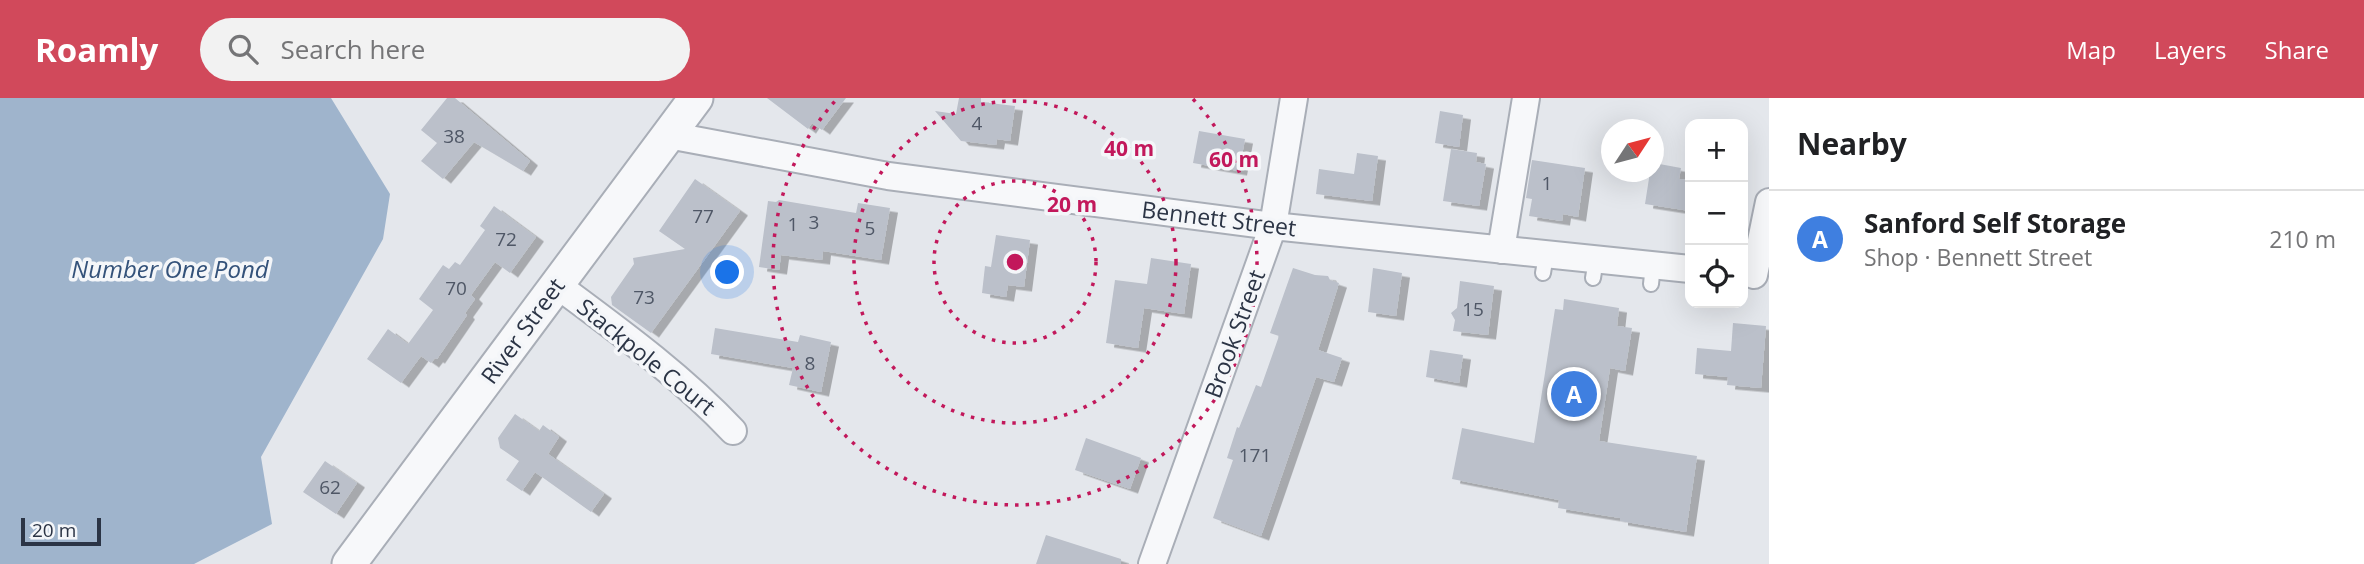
<!DOCTYPE html>
<html lang="en">
<head>
<meta charset="utf-8">
<style>
  :root { --surface:#fff; --page:#f2f2f2; --text:#202124; --muted:#757577; --line:#e0e0e0; --accent:#d1495b }
  body { margin:0; font-family:"Open Sans",sans-serif; background:var(--page); color:var(--text) }
  .controls { position:absolute; right:21px; top:21px; display:grid; overflow:hidden; border-radius:14px; box-shadow:0 7px 28px #0002 }
  .controls button { width:63px; height:63px; display:grid; place-items:center; padding:0; border:0; border-bottom:2px solid var(--line); background:var(--surface); color:var(--text); font:35px sans-serif }
  .compass { position:absolute; left:1601px; top:21px; width:63px; height:63px; border-radius:50%; background:var(--surface); box-shadow:0 7px 28px #0002; rotate:54deg }
  .scale { position:absolute; left:21px; bottom:18px; width:80px; box-sizing:border-box; padding-left:7px; border:4px solid #2b3445; border-top:0; font-size:19px; line-height:24px; white-space:nowrap; color:#2b3445; -webkit-text-stroke:5px #f4f6f9; paint-order:stroke }
  .you { position:absolute; left:728px; top:175px; width:24px; height:24px; margin:-18px; border:5px solid #fff; border-radius:50%; background:#1a73e8; box-shadow:0 0 0 10px #1a73e833 }
  .badge { display:grid; place-items:center; width:46px; height:46px; border-radius:50%; background:var(--accent); color:#fff; font-size:23px; font-weight:700 }
  .pin { position:absolute; translate:-50% -50%; border:4px solid #fff; box-shadow:0 2px 7px #0006 }
  .list { margin:0; padding:0; list-style:none }
  h2 { display:flex; justify-content:space-between; align-items:center; height:91px; margin:0; padding:0 28px; font-size:30px }
  h2 small { font-size:23px; font-weight:400; color:var(--muted) }
  .list li { display:grid; grid-template-columns:46px 1fr auto; gap:21px; align-items:center; box-sizing:border-box; height:98px; padding:0 28px; border-top:2px solid var(--line) }
  .list b { display:block; font-size:26px; white-space:nowrap }
  .list p { margin:0; font-size:23px; white-space:nowrap; color:var(--muted) }
  .list em { font-size:23px; font-style:normal; color:var(--muted) }
  .icon { flex:none; width:38px; height:38px; fill:none; stroke:currentColor; stroke-width:2; stroke-linecap:round; stroke-linejoin:round }
  .map { position:relative; flex:none; width:1769px; height:466px; overflow:hidden }
  header { display:flex; align-items:center; gap:42px; box-sizing:border-box; height:98px; padding:0 35px; background:var(--accent); color:#fff }
  header strong { font-size:33px }
  nav { display:flex; gap:38px; margin-inline-start:auto; font-size:24px }
  .search { width:490px; height:63px; background:var(--page); display:flex; align-items:center; gap:18px; box-sizing:border-box; padding:0 24px; border-radius:38px; color:var(--muted); font-size:26px }
  main { display:flex }
  aside { flex:1; background:var(--surface) }
  .map>svg:first-child { display:block }
</style>
</head>
<body>
<header>
<strong>Roamly</strong>
<div class="search"><svg class="icon" aria-label="search" viewBox="0 0 24 24"><circle cx="10" cy="10" r="6"/><path d="M15 15l6 6"/></svg>Search here</div>
<nav><a>Map</a><a>Layers</a><a>Share</a></nav>
</header>
<main>
<div class="map">
<svg width="1769" height="466" viewBox="0 0 1769 466">
  <defs>
    <filter id="shadow"><feDropShadow dx="8" dy="4.5" stdDeviation="0" flood-color="#0004"/></filter>
  </defs>
  <rect width="100%" height="100%" fill="#e4e7ec"/>
  <path fill="#9fb4cc" d="M0,0H331L390,96L383,141L261,359L272,426L194,466H0Z"/>
  <path fill="#bbc0ca" filter="url(#shadow)" d="M447,0H455L530,63L523,73L474,44L443,81L421,63L437,45L421,32Z
    M767,0H846L822,32L812,25L808,31Z
    M959,0H981V4L1015,8L1010,43L997,41L996,47L961,43L935,13L956,16Z
    M1440,13L1463,17L1459,49L1435,45Z
    M1199,33L1245,41L1239,73L1193,65Z
    M1451,51L1477,55L1476,64L1486,66L1479,108L1443,103Z
    M1357,55L1378,58L1372,103L1316,96L1319,71L1354,76Z
    M1532,62L1585,70L1578,119L1563,116L1562,123L1529,118L1532,101L1526,100Z
    M1654,65L1681,70L1679,81L1690,82V113L1645,106L1650,74H1654Z
    M695,81L740,113L651,235L612,207L611,199L634,166L633,160L685,151L659,133Z
    M779,102L856,115L858,105L890,110L881,162L823,153L822,162L781,157L779,172L759,169L768,103L776,104Z
    M494,108L536,139L510,175L495,164L471,197L475,201L465,215L467,217L437,261L435,260L431,265L421,258L401,285L367,261L388,231L408,246L433,212L419,201L443,167L449,171L455,164L460,167L485,132L480,128Z
    M996,137L1030,142L1024,189L1008,187L1006,199L982,195L985,168L991,169Z
    M1151,160L1191,166L1184,216L1144,210L1138,250L1106,245L1115,182L1147,186Z
    M1293,170L1315,177L1328,178L1330,182L1339,185L1318,252L1342,260L1334,284L1316,279L1261,438L1213,420L1233,362L1227,360L1237,329L1239,330L1256,287L1261,289L1279,238L1270,235Z
    M1373,170L1402,175L1396,218L1368,214Z
    M1460,183L1494,188L1488,237L1453,233L1455,222L1451,215L1457,210Z
    M1564,201L1619,210L1617,228L1632,230L1625,273L1610,270L1599,343L1697,358L1686,434L1620,423V420L1558,410L1559,402L1452,381L1462,330L1534,345L1555,211L1563,212Z
    M1733,225L1766,228L1761,290L1727,287L1728,279L1695,276L1697,250L1731,253Z
    M715,230L798,244L800,237L831,244L821,294L789,287L793,270L711,256Z
    M1430,252L1463,257L1459,285L1426,279Z
    M515,316L539,333L543,327L559,339L548,356L604,396L591,414L535,374L522,393L506,382L519,363L500,350L498,340Z
    M1086,340L1141,360L1130,391L1075,372Z
    M325,363L357,385L336,416L303,394Z
    M1046,437L1121,461V466H1036Z"/>
  <g fill="none" stroke-linecap="round" stroke-linejoin="round">
    <defs>
      <path id="service" d="M1543,175L1546,157
        M1593,180L1596,161
        M1651,186L1653,167"/>
      <path id="minor" d="M668,37L888,78L942,85L1273,128L1690,171
        M1501,152L1526,0
        M1754,177L1769,104
        M557,187C619,233 680,277 733,333
        M1152,466L1273,128L1294,0"/>
      <path id="tertiary" d="M349,466L696,0"/>
    </defs>
    <use href="#service" stroke="#a9aeb7" stroke-width="18"/>
    <use href="#minor" stroke="#a9aeb7" stroke-width="30"/>
    <use href="#tertiary" stroke="#a9aeb7" stroke-width="37"/>
    <use href="#service" stroke="#f7f8fa" stroke-width="14"/>
    <use href="#minor" stroke="#f7f8fa" stroke-width="26"/>
    <use href="#tertiary" stroke="#f7f8fa" stroke-width="33"/>
  </g>
  <g fill="none" stroke="#c2185b" stroke-width="3.5" stroke-dasharray="3.5 7">
    <circle cx="1015" cy="164" r="81"/>
    <circle cx="1015" cy="164" r="161"/>
    <path d="M1193 1A242 242 0 1 1 837 1"/>
  </g>
  <g text-anchor="middle" stroke-width="7" stroke-linejoin="round" paint-order="stroke">
    <g font-size="19" fill="#4f5766">
      <text x="977" y="32">4</text>
      <text x="454" y="45">38</text>
      <text x="1547" y="92">1</text>
      <text x="703" y="125">77</text>
      <text x="814" y="131">3</text>
      <text x="793" y="133">1</text>
      <text x="870" y="137">5</text>
      <text x="506" y="148">72</text>
      <text x="456" y="197">70</text>
      <text x="644" y="206">73</text>
      <text x="1473" y="218">15</text>
      <text x="810" y="272">8</text>
      <text x="1255" y="364">171</text>
      <text x="330" y="396">62</text>
    </g>
    <g font-size="23" fill="#2b3445" stroke="#f4f6f9">
      <text transform="translate(1219 121) rotate(7)" y="8">Bennett Street</text>
      <text transform="translate(523 233) rotate(-54)" y="8">River Street</text>
      <text transform="translate(1235 236) rotate(-70)" y="8">Brook Street</text>
      <text transform="translate(646 259) rotate(39)" y="8">Stackpole Court</text>
    </g>
    <g font-size="24" font-style="italic" fill="#34527a" stroke="#f4f6f9">
      <text x="170" y="180">Number One Pond</text>
    </g>
  </g>
  <circle cx="1015" cy="164" r="10" fill="#c2185b" stroke="#f4f6f9" stroke-width="3.5"/>
  <g font-size="21" text-anchor="middle" font-weight="bold" fill="#c2185b" stroke="#f4f6f9" stroke-width="7" stroke-linejoin="round" paint-order="stroke">
    <text x="1129" y="58">40 m</text>
    <text x="1234" y="69">60 m</text>
    <text x="1072" y="114">20 m</text>
  </g>
</svg>
<div class="controls">
<button>+</button>
<button>−</button>
<button><svg class="icon" aria-label="locate" viewBox="0 0 24 24"><circle cx="12" cy="12" r="6"/><path d="M12 2v4M12 18v4M2 12h4M18 12h4"/></svg></button>
</div>
<svg class="compass" viewBox="-18 -18 36 36"><path d="M0-13l5 13h-10z" fill="#e53935"/><path d="M0 13l5-13h-10z" fill="#757577"/></svg>
<div class="scale">20 m</div>
<div class="you"></div>
<div class="pin badge" style="left:1574px;top:296px;background:#3f7fe0">A</div>
</div>
<aside>
<h2>Nearby<small></small></h2>
<ul class="list">
<li><span class="badge" style="background:#3f7fe0">A</span><div><b>Sanford Self Storage</b><p>Shop · Bennett Street</p></div><em>210 m</em></li>
</ul>
</aside>
</main>
</body>
</html>
